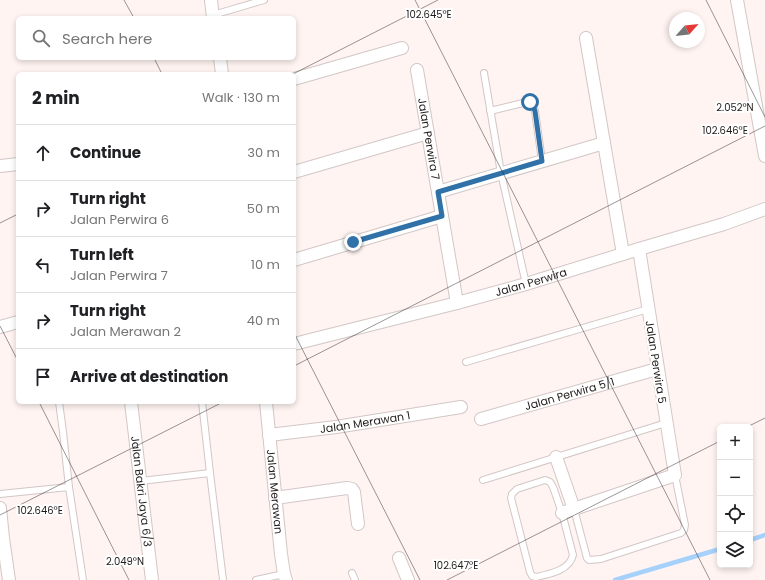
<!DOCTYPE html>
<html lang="en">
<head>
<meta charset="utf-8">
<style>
  :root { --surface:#fff; --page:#f2f2f2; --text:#202124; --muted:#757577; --line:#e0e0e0 }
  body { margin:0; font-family:Poppins,sans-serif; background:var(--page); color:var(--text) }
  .controls { position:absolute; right:12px; bottom:12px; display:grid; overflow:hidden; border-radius:6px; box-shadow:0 2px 6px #0003 }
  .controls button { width:36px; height:36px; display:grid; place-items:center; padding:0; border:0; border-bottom:1px solid var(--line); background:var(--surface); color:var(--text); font:20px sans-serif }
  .compass { position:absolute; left:669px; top:12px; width:36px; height:36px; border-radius:50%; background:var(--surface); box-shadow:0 2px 6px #0003; rotate:63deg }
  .stop { position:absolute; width:12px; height:12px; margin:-9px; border:3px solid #3071a8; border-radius:50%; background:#fff }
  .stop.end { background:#3071a8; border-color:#fff; box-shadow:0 1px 4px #0008 }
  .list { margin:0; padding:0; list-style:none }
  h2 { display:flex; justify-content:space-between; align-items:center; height:52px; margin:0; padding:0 16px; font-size:17px }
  h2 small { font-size:13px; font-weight:400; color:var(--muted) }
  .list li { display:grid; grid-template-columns:26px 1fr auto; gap:12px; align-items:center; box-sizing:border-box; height:56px; padding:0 16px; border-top:1px solid var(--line) }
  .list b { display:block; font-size:15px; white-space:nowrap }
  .list p { margin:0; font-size:13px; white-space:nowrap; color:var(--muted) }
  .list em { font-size:13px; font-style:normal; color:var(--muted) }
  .icon { flex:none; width:22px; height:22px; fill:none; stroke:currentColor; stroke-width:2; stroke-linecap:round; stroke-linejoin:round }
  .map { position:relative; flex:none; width:765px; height:580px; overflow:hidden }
  .search { position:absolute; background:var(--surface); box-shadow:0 2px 6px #0003; left:16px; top:16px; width:280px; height:44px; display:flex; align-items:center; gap:10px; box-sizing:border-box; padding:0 14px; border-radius:6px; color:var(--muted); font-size:15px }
  .panel { position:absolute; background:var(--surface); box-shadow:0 2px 6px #0003; left:16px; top:72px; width:280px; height:332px; border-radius:6px }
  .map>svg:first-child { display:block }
</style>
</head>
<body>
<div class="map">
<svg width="765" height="580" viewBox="0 0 765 580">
  <rect width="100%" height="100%" fill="#fff4f2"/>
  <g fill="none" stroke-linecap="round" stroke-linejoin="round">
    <path stroke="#a6d1fa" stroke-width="4.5" d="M750,540L765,535
      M615,580L720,549"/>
    <defs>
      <path id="service" d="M213,15L264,0
        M484,73L501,173L526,284
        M490,111L527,102H530L533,106L535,111L542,161
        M466,362L648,309
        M59,402L63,432L69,487L83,580
        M202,402L210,473L223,580
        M483,480L666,423
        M545,480L550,482L553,487L562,513L573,555C570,570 550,574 536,577L532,576L530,572L511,498L512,494L517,489Z
        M141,481L210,473
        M0,494L69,487
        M574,509L587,558L589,560L601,559L681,533L684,530L685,525L675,475
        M352,573L355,580
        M256,580L284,574"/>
      <g id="minor">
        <path d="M211,0L213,18"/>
        <path d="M737,0L765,156"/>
        <path d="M586,38L623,254"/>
        <path d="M220,58L222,74"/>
        <path id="s1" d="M417,70L457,303"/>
        <path d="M294,79L402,48"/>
        <path d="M0,166L18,164"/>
        <path d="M294,172L428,133"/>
        <path d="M438,192L604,143"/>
        <path d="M294,260L442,216"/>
        <path d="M0,327L18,322"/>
        <path id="s2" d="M294,344L457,303L526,284L639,249L724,224L765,209"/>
        <path id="s3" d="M131,402L152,580"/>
        <path id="s4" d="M266,402L281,554L284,574L286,580"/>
        <path id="s5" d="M481,419L657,369"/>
        <path id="s6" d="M269,435L336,427L461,407"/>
        <path d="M556,457L574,509"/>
        <path d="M275,498L347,488L352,489L354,492L358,524"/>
        <path d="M0,508L3,538L9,580"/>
        <path d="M562,513L675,475L639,249"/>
        <path d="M399,558L408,580"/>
      </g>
    </defs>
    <use href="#service" stroke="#d2c7c6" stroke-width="8"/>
    <use href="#minor" stroke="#d2c7c6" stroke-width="14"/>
    <use href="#service" stroke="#fff" stroke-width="6"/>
    <use href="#minor" stroke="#fff" stroke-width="12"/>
  </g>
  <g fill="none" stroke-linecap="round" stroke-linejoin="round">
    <path stroke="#3071a8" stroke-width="5" d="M353,242L442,216L438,192L542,161L535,111L533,106L530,102"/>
  </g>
  <path fill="none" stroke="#1f1b1a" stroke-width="1" stroke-opacity="0.45" d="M124,0L134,18M415,0L710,580M706,0L765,117M154,58L162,74M293,74L438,0M0,223L18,214M0,326L18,361M294,333L420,580M294,366L765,126M39,402L129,580M747,427L765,418M0,515L223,402M447,580L720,441"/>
  <g text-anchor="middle" stroke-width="4" stroke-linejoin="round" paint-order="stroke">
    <g font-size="11" fill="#1f1b1a" stroke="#fff">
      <text dy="4" stroke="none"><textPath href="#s1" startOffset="70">Jalan Perwira 7</textPath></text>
      <text dy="4" stroke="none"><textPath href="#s2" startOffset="245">Jalan Perwira</textPath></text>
      <text transform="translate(656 362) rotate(81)" y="4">Jalan Perwira 5</text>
      <text dy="4" stroke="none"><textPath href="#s5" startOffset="92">Jalan Perwira 5/1</textPath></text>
      <text dy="4" stroke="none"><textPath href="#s6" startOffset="97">Jalan Merawan 1</textPath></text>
      <text dy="4" stroke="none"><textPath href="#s3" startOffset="90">Jalan Bakri Jaya 6/3</textPath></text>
      <text dy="4" stroke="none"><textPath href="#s4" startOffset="90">Jalan Merawan</textPath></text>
    </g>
  </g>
  <g font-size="10" text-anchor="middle" fill="#1f1b1a" stroke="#fff" stroke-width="4" stroke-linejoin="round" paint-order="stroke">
    <text x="429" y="18">102.645°E</text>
    <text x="735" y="111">2.052°N</text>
    <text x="725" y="134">102.646°E</text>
    <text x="40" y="514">102.646°E</text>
    <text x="125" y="565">2.049°N</text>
    <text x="456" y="569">102.647°E</text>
  </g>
</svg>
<div class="controls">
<button>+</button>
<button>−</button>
<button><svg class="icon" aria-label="locate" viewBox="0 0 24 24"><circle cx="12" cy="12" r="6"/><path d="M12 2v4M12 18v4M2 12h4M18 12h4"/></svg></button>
<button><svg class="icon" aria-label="layers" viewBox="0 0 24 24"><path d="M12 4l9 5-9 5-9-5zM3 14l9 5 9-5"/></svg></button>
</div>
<svg class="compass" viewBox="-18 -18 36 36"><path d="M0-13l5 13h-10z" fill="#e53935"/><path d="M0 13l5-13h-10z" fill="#757577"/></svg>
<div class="stop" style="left:530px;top:102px"></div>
<div class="stop end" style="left:353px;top:242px"></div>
<div class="search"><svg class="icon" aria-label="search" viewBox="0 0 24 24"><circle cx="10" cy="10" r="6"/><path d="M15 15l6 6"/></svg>Search here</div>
<section class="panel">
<h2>2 min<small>Walk · 130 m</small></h2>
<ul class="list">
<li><svg class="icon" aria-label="ahead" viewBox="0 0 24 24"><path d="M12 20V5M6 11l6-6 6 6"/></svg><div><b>Continue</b></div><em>30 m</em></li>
<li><svg class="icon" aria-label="right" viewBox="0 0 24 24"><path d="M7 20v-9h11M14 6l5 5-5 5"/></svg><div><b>Turn right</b><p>Jalan Perwira 6</p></div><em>50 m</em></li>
<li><svg class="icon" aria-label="left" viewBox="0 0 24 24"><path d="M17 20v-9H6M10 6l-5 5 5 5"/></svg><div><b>Turn left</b><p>Jalan Perwira 7</p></div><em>10 m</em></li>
<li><svg class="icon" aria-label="right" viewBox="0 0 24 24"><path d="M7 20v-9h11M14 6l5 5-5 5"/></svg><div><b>Turn right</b><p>Jalan Merawan 2</p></div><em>40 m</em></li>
<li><svg class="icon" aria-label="arrive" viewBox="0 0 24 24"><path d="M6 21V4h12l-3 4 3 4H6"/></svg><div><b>Arrive at destination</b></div></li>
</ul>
</section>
</div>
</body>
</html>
